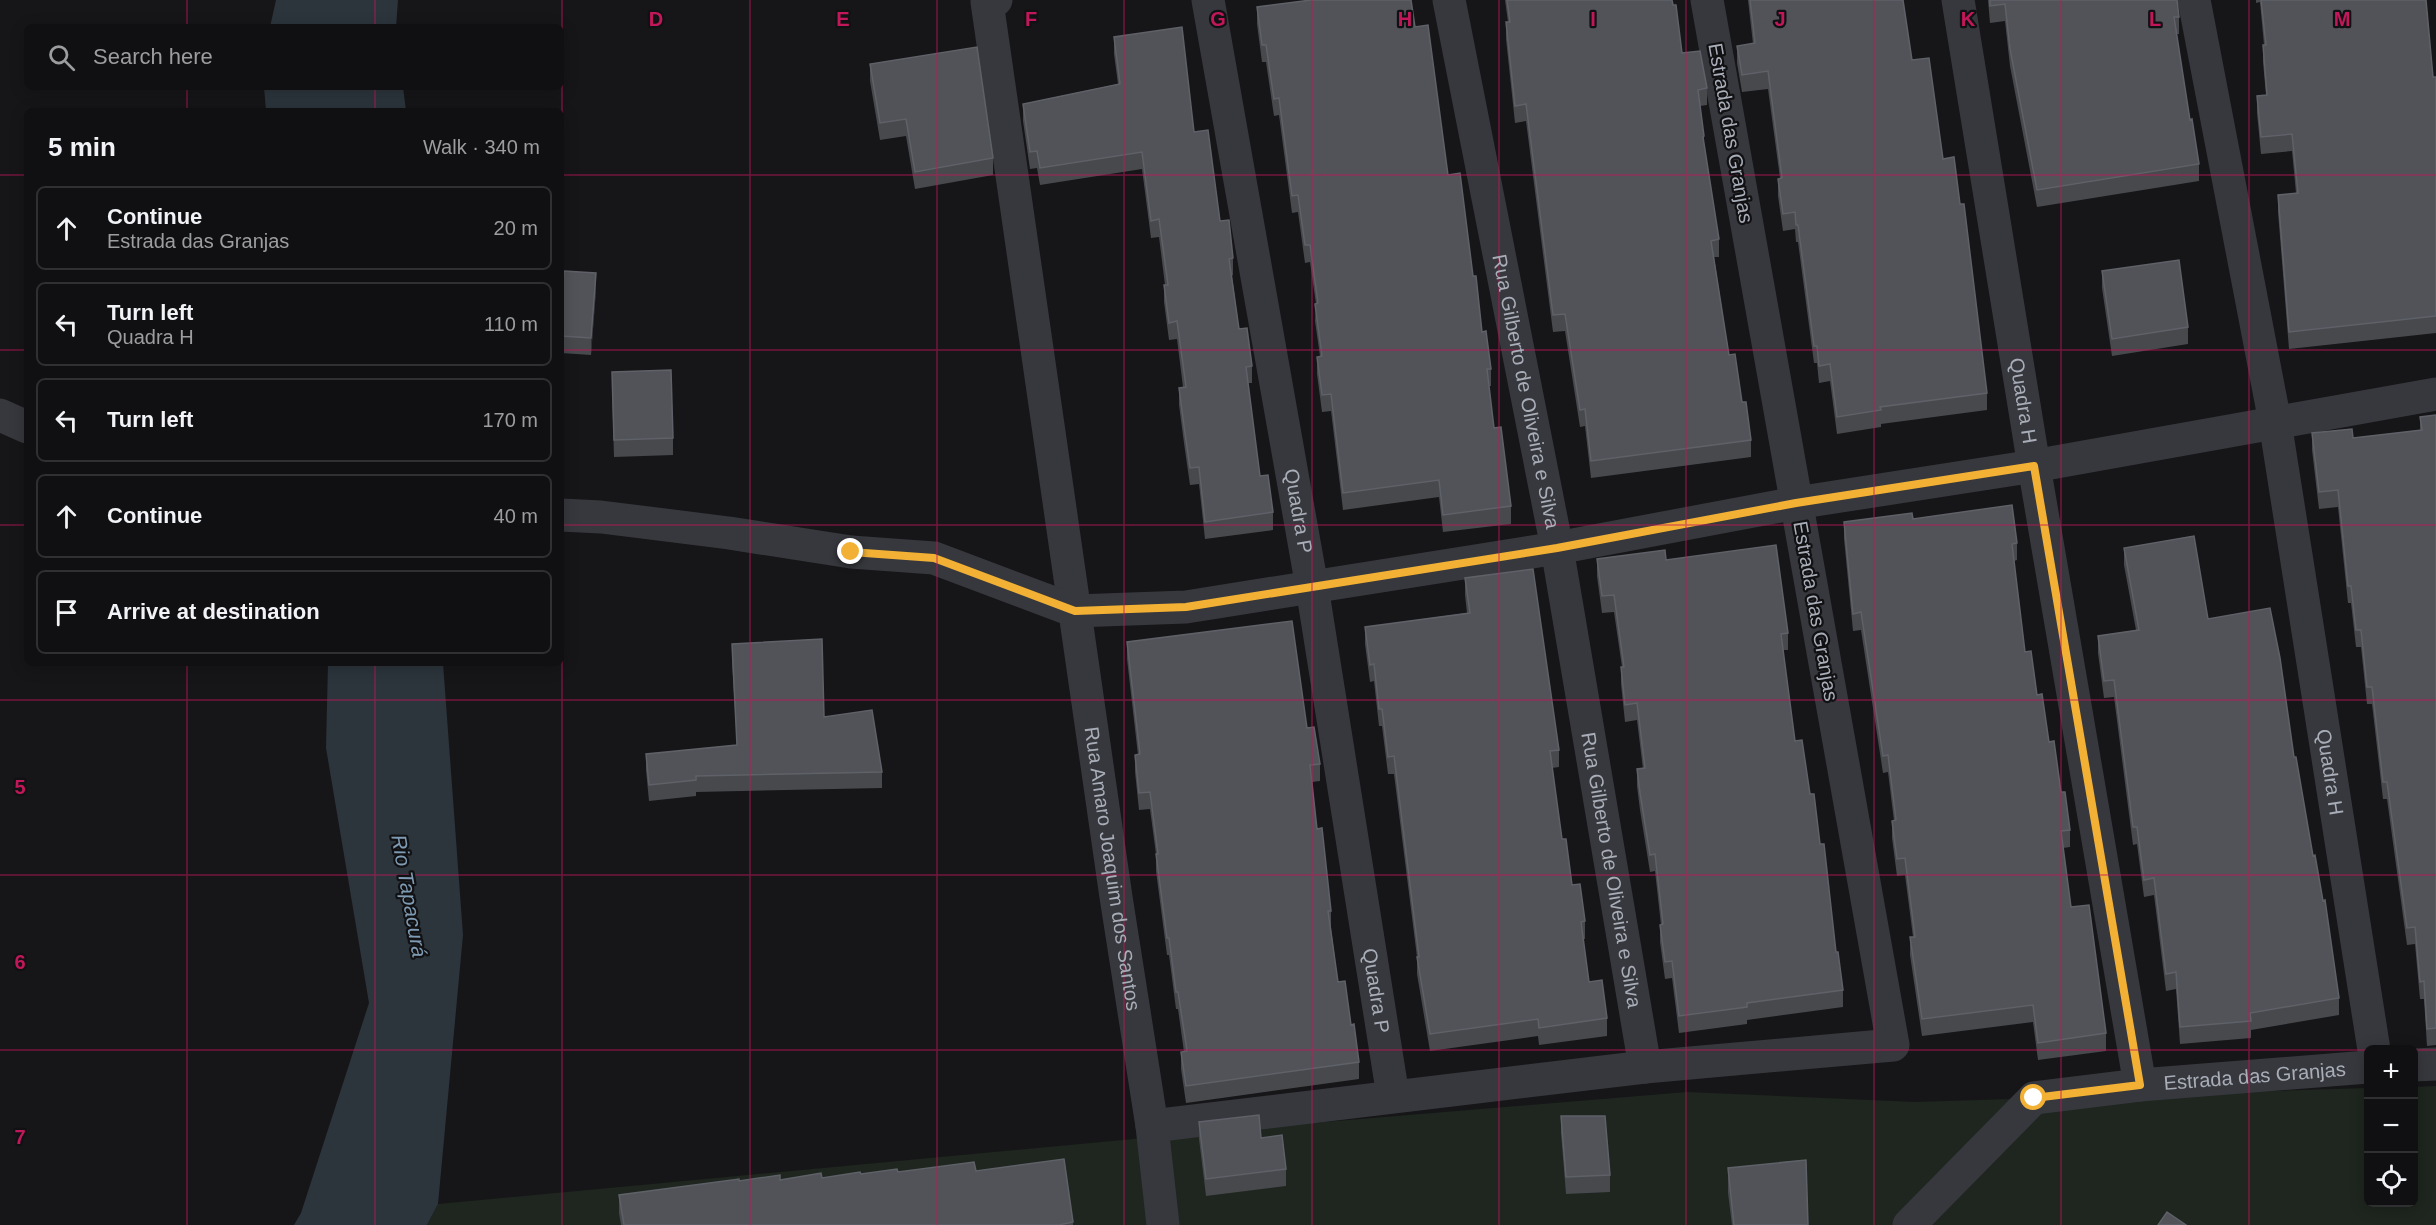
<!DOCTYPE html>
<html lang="en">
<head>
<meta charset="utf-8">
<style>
  :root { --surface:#101012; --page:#19191b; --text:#f1f3f6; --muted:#9c9d9f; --line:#303032 }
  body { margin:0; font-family:Arial,sans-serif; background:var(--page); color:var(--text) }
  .controls { position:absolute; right:18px; bottom:18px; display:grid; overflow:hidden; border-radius:9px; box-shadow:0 3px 15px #0003 }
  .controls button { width:54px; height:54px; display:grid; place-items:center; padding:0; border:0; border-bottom:2px solid var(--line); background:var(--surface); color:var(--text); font:30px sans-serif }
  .stop { position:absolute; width:18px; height:18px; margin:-14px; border:4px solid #f2b134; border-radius:50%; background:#fff }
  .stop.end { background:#f2b134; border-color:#fff; box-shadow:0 2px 6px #0008 }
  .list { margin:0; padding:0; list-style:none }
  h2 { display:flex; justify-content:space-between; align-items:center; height:78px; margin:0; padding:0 24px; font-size:26px }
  h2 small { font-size:20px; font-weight:400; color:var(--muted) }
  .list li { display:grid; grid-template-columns:39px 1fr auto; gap:18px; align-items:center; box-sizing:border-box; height:84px; margin:0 12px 12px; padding:0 12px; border:2px solid var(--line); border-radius:9px }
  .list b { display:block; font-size:22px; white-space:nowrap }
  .list p { margin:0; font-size:20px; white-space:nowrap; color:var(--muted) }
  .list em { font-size:20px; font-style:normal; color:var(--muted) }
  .icon { flex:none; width:33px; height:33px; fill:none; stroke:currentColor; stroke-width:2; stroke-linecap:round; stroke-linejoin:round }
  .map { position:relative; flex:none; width:2436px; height:1225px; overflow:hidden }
  .search { position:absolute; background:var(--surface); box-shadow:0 3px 15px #0003; left:24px; top:24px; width:540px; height:66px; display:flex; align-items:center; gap:15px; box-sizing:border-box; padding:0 21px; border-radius:9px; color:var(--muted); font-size:22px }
  .panel { position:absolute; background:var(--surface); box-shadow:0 3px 15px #0003; left:24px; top:108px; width:540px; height:558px; border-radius:9px }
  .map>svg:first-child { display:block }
</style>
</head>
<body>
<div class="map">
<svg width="2436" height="1225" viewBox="0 0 2436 1225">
  <rect width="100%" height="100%" fill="#161618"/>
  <path fill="#1e261f" d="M2436,1086V1225H427L438,1204L1240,1129L1687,1092L1915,1102L2368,1088V1202H2414V1087Z"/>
  <path fill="#2c353c" d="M276,0H398L396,27H270Z
    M264,87H403L406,111H266Z
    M328,663H443L463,935L438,1204L427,1225H294L301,1213L369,1003L326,748Z"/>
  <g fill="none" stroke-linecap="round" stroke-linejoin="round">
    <g stroke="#37383d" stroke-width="33">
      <path id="s1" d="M996,0L987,2L1116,897L1152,1126L1163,1225"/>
      <path id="s2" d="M1208,0L1312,587L1393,1096"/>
      <path id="s3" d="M1449,0L1557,548L1645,1067"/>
      <path id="s4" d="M1958,0L2034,466L2140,1085"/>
      <path id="s5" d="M2194,0L2275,422L2374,1050"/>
      <path d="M0,415L27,427"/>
      <path d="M561,515L601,517L729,533L851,552L934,558L1075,611L1186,607L1557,548L1796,503L2034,466L2436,394"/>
      <path d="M2414,1065L2436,1064"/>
      <path d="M1152,1126L1645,1067L1893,1045L1707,0"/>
      <path id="s6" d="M1909,1225L2034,1098L2140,1085L2368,1067"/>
    </g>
  </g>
  <path fill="#47494d" d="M1505,0H1672L1682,53L1707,88V105L1700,106L1704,136V148L1719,239V257H1714L1729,355L1751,440V457L1591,478L1585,426L1580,427L1565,331L1553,332L1526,121L1515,123L1506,39V22H1508Z
    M1748,0H1903L1912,60L1943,159L1987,393V410L1881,424V427L1837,434L1830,381L1819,383L1817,363H1814L1798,242H1796L1795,229L1783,231L1778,196V179L1780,178L1768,89L1742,92L1737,63V46L1753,44Z
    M1988,0H2177L2179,17V34H2176L2190,120L2199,164V181L2037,207L2010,66L2005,21L1990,23Z
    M2256,0H2426L2433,77H2436V333L2289,349L2278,212V195L2296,193L2292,151L2261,154L2257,113V96L2266,95L2263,62V45H2264L2260,2L2256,3Z
    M1257,7L1415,27L1448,175L1473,276L1482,332L1491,369V386H1489L1494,428L1511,506V524L1443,532L1439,497L1343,510L1331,411L1322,412L1317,374V357L1320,356L1315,321L1316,304L1310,262L1305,263L1298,212L1292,213L1279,115L1274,116L1266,62H1262L1257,24Z
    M1114,37L1194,132L1220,221L1233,258V275L1232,276L1239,329L1252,366V383H1248L1260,476L1273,512V530L1205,539L1199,484L1190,485L1184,443L1179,405V388L1183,387L1177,339L1169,340L1164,302V285H1165L1159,237L1151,238L1142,169L1040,185L1037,168L1030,169L1023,121V104L1118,84L1114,54Z
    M870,64L993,158V175L915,189L906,136L880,140L870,81Z
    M2102,271L2188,327V344L2112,356L2102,288Z
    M596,290L591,355L561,353V304Z
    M612,389L673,438V455L614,457Z
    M2436,415V1045L2427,1046L2424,999H2420L2415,944L2407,945L2387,799H2383L2372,704H2367L2361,647H2356L2351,603H2348L2338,507L2319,509L2312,450V433L2353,438L2420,430V417Z
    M1913,519L2017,543V560L2014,561L2025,652L2070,830V847L2063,848L2071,907L2106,1033V1051L2038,1060L2033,1022L1922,1036L1910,955V937H1913L1905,875L1897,876L1892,838V821H1894L1888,772L1883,773L1861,630L1853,631L1844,539V522Z
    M2124,548L2208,619L2294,757L2339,998V1015L2251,1030V1038L2180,1044L2176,989L2166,991L2154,895L2144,897L2137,844L2133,845L2114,697L2104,698L2098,653V636L2136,630L2124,565Z
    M1597,559L1666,560L1788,633V650H1783L1795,741L1810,794L1820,844L1836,952L1843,990V1007L1747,1020V1024L1679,1033L1672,978L1665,979L1660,942V925H1661L1655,871L1650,872L1640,810L1637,786V769H1643L1637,720L1625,722L1621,684V667H1622L1614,612L1602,613L1597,576Z
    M1465,578L1559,750V767L1552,768L1562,839L1572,885L1585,921V939H1583L1589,982L1607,1018V1036L1539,1045L1538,1036L1430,1051L1417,974V957L1394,774H1388L1382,726H1379L1374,681L1370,682L1365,644V627L1467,613L1465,595Z
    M1127,642L1307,728L1320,764V781L1312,782L1317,829L1331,911V928L1338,982L1351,1025L1359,1062V1079L1186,1103L1181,1069V1052H1184L1178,1009H1176L1169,955H1167L1156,871V854L1150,809L1139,810L1135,772V755H1138L1127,659Z
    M732,644L824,717L882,772V788L696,792V796L649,801L646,770V754L737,745L732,660Z
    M1561,1116L1610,1175V1192L1566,1194L1561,1133Z
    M1199,1122L1261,1138L1286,1169V1186L1206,1196L1199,1139Z
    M1728,1168L1808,1225H1732L1728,1193Z
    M976,1171L1073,1222V1225H621L619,1213V1195L739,1181L822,1178L861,1174Z"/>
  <path fill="#2f3033" d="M596,273V290L591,355V338Z"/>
  <path fill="#525359" stroke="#5f6168" stroke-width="1.5" d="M1311,0H1411L1415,27L1428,25L1448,175L1460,173L1473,276H1476L1482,332L1486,331L1491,369H1487L1494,428L1501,427L1511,506L1443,515L1439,480L1343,493L1331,394L1322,395L1317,357L1322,356L1315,304L1318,303L1310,245H1305L1298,195L1292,196L1279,98L1274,99L1266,45H1262L1257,7Z
    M1507,0H1672L1673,5H1676L1682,53L1700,51L1707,88L1698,90L1704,136L1703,137L1719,239L1711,241L1729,355L1735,354L1742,402H1746L1751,440L1591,461L1585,409L1580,410L1565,314L1553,315L1526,104L1515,106L1506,22H1510Z
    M1750,0H1903L1912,60L1929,58L1943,159L1954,157L1960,204H1964L1987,393L1880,407L1881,410L1837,417L1830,364L1819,366L1817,346H1814L1798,225H1796L1795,212L1783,214L1778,179L1782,178L1768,71L1742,75L1737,46L1755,43Z
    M1990,0H2177L2179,17H2174L2190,120L2192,119L2199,164L2037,190L2010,49L2005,4L1990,6Z
    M2261,0H2426L2433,77H2436V316L2289,332L2278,195L2298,193L2292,134L2261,137L2257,96L2267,95L2263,45H2266Z
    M1182,27L1194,132L1208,130L1220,221L1229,220L1233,258L1229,259L1239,329L1247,328L1252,366L1246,367L1260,476L1268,475L1273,512L1205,522L1199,467L1190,468L1184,426L1179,388L1186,387L1177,321L1169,323L1164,285H1168L1159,219L1151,221L1142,152L1040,168L1037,151L1030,152L1023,104L1120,84L1114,37Z
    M977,47L993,158L915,172L906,119L880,123L870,64Z
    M2179,260L2188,327L2112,339L2102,271Z
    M564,271L596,273L591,338L561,336V304Z
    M671,370L673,438L614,440L612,372Z
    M2436,415V1028L2427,1029L2424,981L2420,982L2415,927L2407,928L2387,782H2383L2372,687H2367L2361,630H2356L2351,586H2348L2338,490L2319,492L2312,433L2352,429L2353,438L2422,430L2420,417Z
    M2012,505L2017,543L2012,544L2025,652L2031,651L2037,695L2042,694L2049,742L2054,741L2061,792H2065L2070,830L2061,831L2071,907L2089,905L2106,1033L2038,1043L2033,1005L1922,1019L1910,937H1915L1905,858L1897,859L1892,821L1896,820L1888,755L1883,756L1861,612L1853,614L1844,522L1912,513L1913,519Z
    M2194,536L2208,619L2270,608L2280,658L2294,757H2296L2313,856L2315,855L2323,901L2325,900L2339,998L2250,1013L2251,1021L2180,1027L2176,972L2166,974L2154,878L2144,880L2137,827H2133L2114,680L2104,681L2098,636L2139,630L2124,548Z
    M1776,545L1788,633L1781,634L1795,741L1802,740L1810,794H1814L1820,844H1824L1836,952H1838L1843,990L1747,1003V1007L1679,1016L1672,961L1665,962L1660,925L1663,924L1655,854L1650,855L1640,793L1637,769L1645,768L1637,703L1625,705L1621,667H1624L1614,595L1602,596L1597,559L1665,550L1666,560Z
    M1533,569L1559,750L1550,751L1562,839H1566L1572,885L1580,884L1585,921L1581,922L1589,982L1602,980L1607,1018L1539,1028L1538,1019L1430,1034L1417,957H1419L1394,756L1388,757L1382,709H1379L1374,664L1370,665L1365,627L1470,613L1465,578Z
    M1292,621L1307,728L1314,727L1320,764L1310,765L1317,829L1322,828L1331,911H1328L1338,982L1345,981L1351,1025L1354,1024L1359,1062L1186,1086L1181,1052L1187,1051L1178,992H1176L1169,938H1167L1156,854H1158L1150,792L1139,793L1135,755L1140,754L1127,642Z
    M822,639L824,717L872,710L882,772L696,776V780L649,785L646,754L737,745L732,644Z
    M1259,1115L1261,1138L1282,1135L1286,1169L1206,1179L1199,1122Z
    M1561,1116H1605L1610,1175L1566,1177Z
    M1064,1159L1073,1222L1059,1225H624L619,1195L739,1179V1181L780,1175V1180L821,1173L822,1178L860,1172L861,1174L897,1169L898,1172L974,1162L976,1171Z
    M1806,1160L1808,1225H1734L1728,1168Z
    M2167,1212L2186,1225H2158Z"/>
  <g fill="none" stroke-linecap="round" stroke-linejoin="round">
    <path stroke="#f2b134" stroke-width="8" d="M851,552L934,558L1075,611L1186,607L1557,548L1796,503L2034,466L2140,1085L2034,1098"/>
  </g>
  <path fill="none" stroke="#c2185b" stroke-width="1.5" stroke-opacity="0.55" d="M187,0V27M375,0V27M562,0V1225M750,0V1225M937,0V1225M1124,0V1225M1312,0V1225M1499,0V1225M1686,0V1225M1874,0V1225M2061,0V1225M2249,0V1225M187,87V111M375,87V111M0,175H27M561,175H2436M0,350H27M561,350H2436M0,525H27M561,525H2436M187,663V1225M375,663V1225M0,700H2436M0,875H2436M0,1050H2368M2414,1050H2436"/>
  <g text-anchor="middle" stroke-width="4.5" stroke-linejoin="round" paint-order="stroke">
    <g font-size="20" fill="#a8adb8" stroke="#111113">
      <text transform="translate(1731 133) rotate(80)" y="7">Estrada das Granjas</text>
      <text dy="7" stroke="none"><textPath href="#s3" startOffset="399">Rua Gilberto de Oliveira e Silva</textPath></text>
      <text dy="7" stroke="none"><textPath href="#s4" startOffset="406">Quadra H</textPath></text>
      <text dy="7" stroke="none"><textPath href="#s2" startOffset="519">Quadra P</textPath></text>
      <text transform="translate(1816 611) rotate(80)" y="7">Estrada das Granjas</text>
      <text dy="7" stroke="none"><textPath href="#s5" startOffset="784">Quadra H</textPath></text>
      <text dy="7" stroke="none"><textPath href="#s1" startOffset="885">Rua Amaro Joaquim dos Santos</textPath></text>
      <text dy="7" stroke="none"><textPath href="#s3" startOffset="885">Rua Gilberto de Oliveira e Silva</textPath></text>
      <text dy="7" stroke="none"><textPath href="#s2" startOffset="1005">Quadra P</textPath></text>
      <text dy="7" stroke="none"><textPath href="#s6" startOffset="400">Estrada das Granjas</textPath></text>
    </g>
    <g font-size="21" font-style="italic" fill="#7f9bb3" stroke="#111113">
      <text transform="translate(409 896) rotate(80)" y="7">Rio Tapacurá</text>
    </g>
  </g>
  <g font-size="20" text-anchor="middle" font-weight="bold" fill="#c2185b" stroke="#111113" stroke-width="4.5" stroke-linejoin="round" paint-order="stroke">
    <text x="656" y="26">D</text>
    <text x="843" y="26">E</text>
    <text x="1031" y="26">F</text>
    <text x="1218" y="26">G</text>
    <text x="1405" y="26">H</text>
    <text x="1593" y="26">I</text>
    <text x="1780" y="26">J</text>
    <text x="1968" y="26">K</text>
    <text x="2155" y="26">L</text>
    <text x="2342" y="26">M</text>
    <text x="20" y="794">5</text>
    <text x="20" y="969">6</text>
    <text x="20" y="1144">7</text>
  </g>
</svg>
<div class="controls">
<button>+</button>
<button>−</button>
<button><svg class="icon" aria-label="locate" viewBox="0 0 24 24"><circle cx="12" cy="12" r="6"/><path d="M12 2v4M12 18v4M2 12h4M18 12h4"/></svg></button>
</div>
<div class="stop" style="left:2034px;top:1098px"></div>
<div class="stop end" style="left:851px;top:552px"></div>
<div class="search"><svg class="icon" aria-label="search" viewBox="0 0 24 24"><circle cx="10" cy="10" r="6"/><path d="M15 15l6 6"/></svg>Search here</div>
<section class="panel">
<h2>5 min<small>Walk · 340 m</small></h2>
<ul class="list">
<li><svg class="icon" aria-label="ahead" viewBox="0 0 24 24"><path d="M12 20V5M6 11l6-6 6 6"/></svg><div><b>Continue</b><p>Estrada das Granjas</p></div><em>20 m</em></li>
<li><svg class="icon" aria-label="left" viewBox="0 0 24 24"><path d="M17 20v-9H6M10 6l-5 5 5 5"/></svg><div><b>Turn left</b><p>Quadra H</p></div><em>110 m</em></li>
<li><svg class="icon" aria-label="left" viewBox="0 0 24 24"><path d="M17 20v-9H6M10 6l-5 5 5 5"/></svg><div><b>Turn left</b></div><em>170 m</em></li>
<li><svg class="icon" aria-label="ahead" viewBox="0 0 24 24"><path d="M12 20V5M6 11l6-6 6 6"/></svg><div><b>Continue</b></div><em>40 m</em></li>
<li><svg class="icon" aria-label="arrive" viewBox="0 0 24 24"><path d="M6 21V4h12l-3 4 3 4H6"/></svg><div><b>Arrive at destination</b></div></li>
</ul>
</section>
</div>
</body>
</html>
